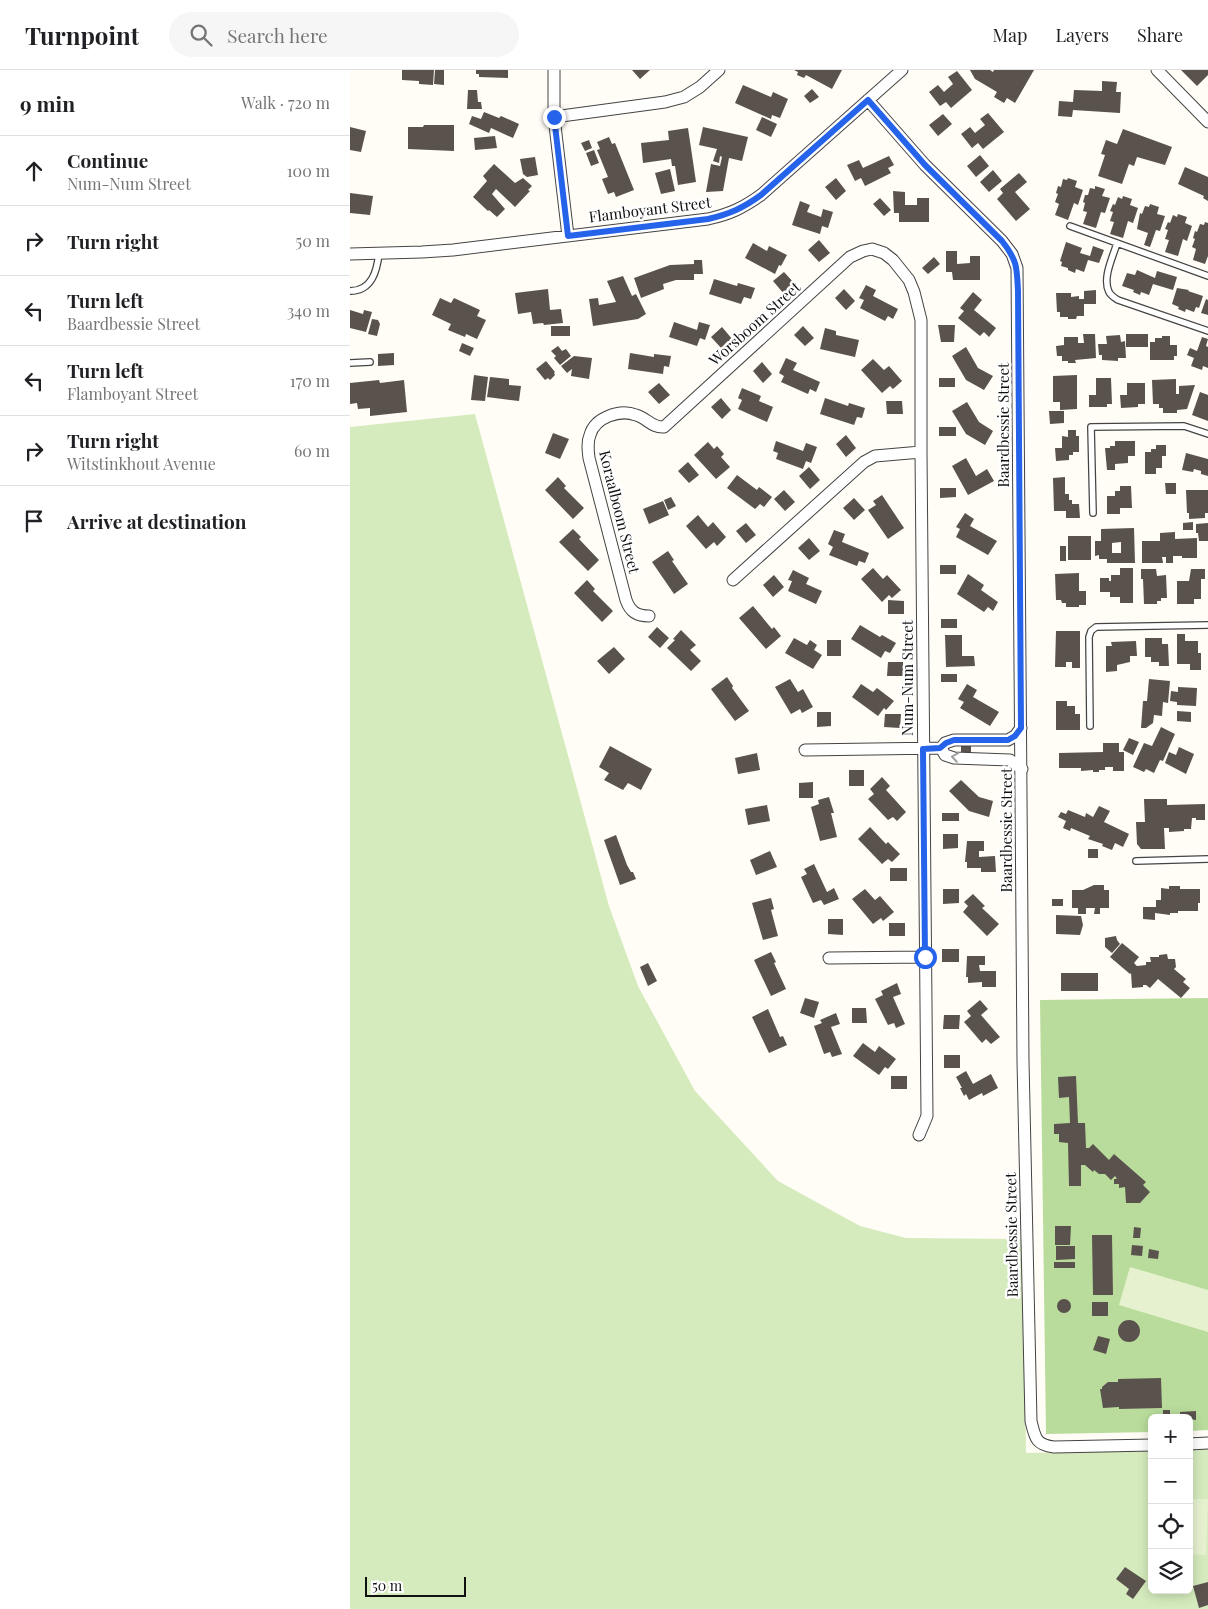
<!DOCTYPE html>
<html lang="en">
<head>
<meta charset="utf-8">
<style>
  :root { --surface:#fff; --page:#f6f6f6; --text:#202124; --muted:#757577; --line:#e0e0e0 }
  body { margin:0; font-family:"Playfair Display",serif; background:var(--page); color:var(--text) }
  .controls { position:absolute; right:15px; bottom:15px; display:grid; overflow:hidden; border-radius:8px; box-shadow:0 2px 12px #0003 }
  .controls button { width:45px; height:45px; display:grid; place-items:center; padding:0; border:0; border-bottom:1px solid var(--line); background:var(--surface); color:var(--text); font:25px sans-serif }
  .scale { position:absolute; left:15px; bottom:12px; width:101px; box-sizing:border-box; padding-left:5px; border:2px solid #111; border-top:0; font-size:14px; line-height:18px; white-space:nowrap; color:#111; -webkit-text-stroke:4px #fff; paint-order:stroke }
  .stop { position:absolute; width:15px; height:15px; margin:-11px; border:4px solid #2563eb; border-radius:50%; background:#fff }
  .stop.end { background:#2563eb; border-color:#fff; box-shadow:0 1px 5px #0008 }
  .list { margin:0; padding:0; list-style:none }
  h2 { display:flex; justify-content:space-between; align-items:center; height:65px; margin:0; padding:0 20px; font-size:21px }
  h2 small { font-size:16px; font-weight:400; color:var(--muted) }
  .list li { display:grid; grid-template-columns:32px 1fr auto; gap:15px; align-items:center; box-sizing:border-box; height:70px; padding:0 20px; border-top:1px solid var(--line) }
  .list b { display:block; font-size:19px; white-space:nowrap }
  .list p { margin:0; font-size:16px; white-space:nowrap; color:var(--muted) }
  .list em { font-size:16px; font-style:normal; color:var(--muted) }
  .icon { flex:none; width:28px; height:28px; fill:none; stroke:currentColor; stroke-width:2; stroke-linecap:round; stroke-linejoin:round }
  .map { position:relative; flex:none; width:858px; height:1539px; overflow:hidden }
  header { display:flex; align-items:center; gap:30px; box-sizing:border-box; height:70px; padding:0 25px; background:var(--surface); border-bottom:1px solid var(--line) }
  header strong { font-size:24px }
  nav { display:flex; gap:28px; margin-inline-start:auto; font-size:18px }
  .search { width:350px; height:45px; background:var(--page); display:flex; align-items:center; gap:12px; box-sizing:border-box; padding:0 18px; border-radius:28px; color:var(--muted); font-size:19px }
  main { display:flex }
  aside { flex:1; background:var(--surface) }
  .map>svg:first-child { display:block }
</style>
</head>
<body>
<header>
<strong>Turnpoint</strong>
<div class="search"><svg class="icon" aria-label="search" viewBox="0 0 24 24"><circle cx="10" cy="10" r="6"/><path d="M15 15l6 6"/></svg>Search here</div>
<nav><a>Map</a><a>Layers</a><a>Share</a></nav>
</header>
<main>
<aside>
<h2>9 min<small>Walk · 720 m</small></h2>
<ul class="list">
<li><svg class="icon" aria-label="ahead" viewBox="0 0 24 24"><path d="M12 20V5M6 11l6-6 6 6"/></svg><div><b>Continue</b><p>Num-Num Street</p></div><em>100 m</em></li>
<li><svg class="icon" aria-label="right" viewBox="0 0 24 24"><path d="M7 20v-9h11M14 6l5 5-5 5"/></svg><div><b>Turn right</b></div><em>50 m</em></li>
<li><svg class="icon" aria-label="left" viewBox="0 0 24 24"><path d="M17 20v-9H6M10 6l-5 5 5 5"/></svg><div><b>Turn left</b><p>Baardbessie Street</p></div><em>340 m</em></li>
<li><svg class="icon" aria-label="left" viewBox="0 0 24 24"><path d="M17 20v-9H6M10 6l-5 5 5 5"/></svg><div><b>Turn left</b><p>Flamboyant Street</p></div><em>170 m</em></li>
<li><svg class="icon" aria-label="right" viewBox="0 0 24 24"><path d="M7 20v-9h11M14 6l5 5-5 5"/></svg><div><b>Turn right</b><p>Witstinkhout Avenue</p></div><em>60 m</em></li>
<li><svg class="icon" aria-label="arrive" viewBox="0 0 24 24"><path d="M6 21V4h12l-3 4 3 4H6"/></svg><div><b>Arrive at destination</b></div></li>
</ul>
</aside>
<div class="map">
<svg width="858" height="1539" viewBox="0 0 858 1539">
  <rect width="100%" height="100%" fill="#fffdf5"/>
  <path fill="#d5ebbd" d="M125,344L259,836L288,916L345,1021L428,1111L510,1156L556,1168L673,1169L676,1383L802,1380V1520H839V1379H858V1539H0V357Z"/>
  <path fill="#b9dc9c" d="M858,928V1360L839,1361V1348H802V1362L696,1364L690,930Z"/>
  <path fill="#e6f2cf" d="M780,1197L858,1220V1262L769,1235Z
    M839,1429H858L856,1485L839,1484Z"/>
  <path fill="#5a524d" fill-rule="evenodd" d="M52,0H84L83,15L69,14V11L52,10Z
    M85,0H94V15L84,14Z
    M126,0H158V8L129,7V4H126Z
    M282,0H300L290,9Z
    M444,0H492L482,19L456,5L454,8L447,5L448,2Z
    M620,0H640L643,2L644,0H684L665,33L657,28L654,33L644,27L647,22L625,9Z
    M831,0H858V5L847,16Z
    M607,1L622,20L601,38L596,32L590,36L579,22L588,15L594,22L603,14L598,7Z
    M752,11L767,12L766,22H771L770,43L723,40L722,47L708,46L709,31L723,32L724,20L752,21Z
    M393,15L421,27L423,22L438,29L430,48L422,45L421,49L385,33Z
    M462,19L469,27L460,33L454,26Z
    M118,20H127L128,32H131L132,39H117Z
    M134,42L149,48L151,46L169,54L163,68L141,58L139,63L119,54L122,46L131,49Z
    M638,43L654,62L633,79L628,73L622,78L611,64L620,57L625,63L635,55L630,49Z
    M593,44L602,54L588,66L579,55Z
    M412,47L427,54L421,67L406,60Z
    M74,55H104V81L58,79V57H73Z
    M0,57L16,61L11,82L0,80Z
    M353,57L398,67L392,91L379,88L373,121L356,122L361,94L370,96L372,87L370,86L369,93L363,91L367,79L349,75Z
    M338,58L346,112L328,115L325,96H322L321,89L293,93L291,73L319,70L318,61Z
    M773,59L822,77L815,95L787,87L784,96L779,94L772,114L748,106L755,85L751,84L756,70L767,74Z
    M145,66L147,78L125,80L124,68Z
    M259,67L262,74L265,73L284,120L266,127L264,122L258,124L252,109L258,107L247,80L250,79L247,72Z
    M239,70L242,78L235,81L231,73Z
    M244,80L249,93L241,96L236,83Z
    M630,85L639,96L626,107L617,96Z
    M539,86L544,95L538,98L541,103L515,116L511,108L505,111L497,95L509,90L513,98Z
    M185,87L188,105L177,107L173,104L170,89Z
    M144,94L165,113L173,108L182,116L178,120L180,121L165,137L146,119L142,124L155,139L147,147L139,140L138,141L123,127L137,111L133,106Z
    M835,97L858,107V131L853,128L854,126L828,114Z
    M320,99L325,121L311,124L305,103Z
    M643,100L652,111L639,122L630,112Z
    M669,103L677,112L665,122L680,139L666,151L647,129L653,123L650,119Z
    M486,108L496,121L486,130L475,117Z
    M718,108L727,111L725,117L733,120L728,135L724,133L718,150L705,145L709,134L705,132L708,124L706,123L708,116L711,117L713,109L717,110Z
    M745,116L755,119L752,126L760,128L755,143L751,142L746,158L733,154L737,142L733,141L735,133L733,132L735,125H738L740,118L745,119Z
    M543,121L555,122V135H567V128H579V152H549V143H544Z
    M0,123L23,126L20,145L0,143Z
    M773,126L782,129L780,135L788,138L783,153L778,151L773,168L760,164L764,152L760,151L763,142L760,141L763,134L765,135L768,127L772,129Z
    M530,128L541,140L534,146L523,134Z
    M450,131L460,135L457,142L471,147L473,139L483,142L478,158L472,156L470,164L442,155Z
    M800,134L809,137L807,144L815,146L810,161L806,160L800,177L794,175L798,163L787,159L790,143L792,144L795,136L799,137Z
    M828,144L837,147L835,153L842,156L837,171L833,169L828,186L815,182L819,170L815,169L818,160L815,159L818,152L820,153L823,145L827,147Z
    M855,152L858,153V186L855,194L843,190L846,179L842,177L845,169L843,168L845,161L847,162L850,154L854,155Z
    M469,170L480,183L469,192L458,180Z
    M716,172L732,178L730,183L740,186L743,176L754,180L749,193L738,190L734,202L726,199L725,203L718,200V198L711,196L712,192L710,191Z
    M403,173L417,181L419,176L437,185L431,196L429,195L425,204L395,188Z
    M596,181H607V194L620,193V186H630V210H603L602,202H596Z
    M584,187L590,194L578,204L572,198Z
    M344,190H352L353,204H344V210H326L313,214L314,219L291,228L284,208L320,195L344,194Z
    M787,200L805,208L807,201L827,207L823,220L803,214L799,225L791,222L790,225L783,222L784,220L772,216L777,203L785,205Z
    M434,202L445,214L434,224L423,211Z
    M273,206L282,226L286,224L296,244L288,249L243,256L239,229L248,228L249,235L266,232L257,211Z
    M364,209L387,216L388,213L405,218L401,229L394,227L391,234L359,224Z
    M516,215L526,220L523,226L548,239L543,249L538,246L535,251L510,238L514,230L509,228Z
    M827,218L839,220L838,221L853,226L849,238L846,237L844,242L836,239L835,242L828,239L829,237L822,234Z
    M198,219L200,240L211,239L213,253L194,255L193,253L183,254L181,242L168,244L165,223Z
    M494,219L505,231L496,240L485,228Z
    M746,220V234H734V246H727L726,249H718V247H710V242H707L706,223H721V227L729,226V229H734V221Z
    M623,222L632,230L624,240L646,258L639,267L634,262L630,266L608,248L614,241L610,238Z
    M90,228L101,233L104,228L130,240L127,246L136,250L127,269L116,264L115,267L98,260L101,254L82,245Z
    M856,229L858,230V245L851,243Z
    M0,240L13,244L14,240L22,242L16,262L0,258Z
    M22,249L28,250L30,254L27,266L18,264Z
    M324,252L347,260L349,252L360,255L355,270L350,268L347,276L319,267Z
    M588,255H605L604,272H591Z
    M201,256H220V266H201Z
    M453,256L464,268L455,276L444,265Z
    M372,257L383,270L372,279L361,267Z
    M475,258L486,261V265L509,270L505,287L470,279Z
    M733,264H745L746,288L725,290L726,293H718V291H712V286H707L706,276L714,275V267H728V273H734Z
    M776,264H798V277H776Z
    M770,265L771,272L775,271L776,288H768V291L752,290V285H749L748,274H757L756,266Z
    M812,266H820V275H827V286H824V290H800V272H805V268H812Z
    M852,267L858,269L856,276L858,277V298L853,296L852,300L841,296L844,288L837,285L840,278L847,281Z
    M112,273L124,278L120,286L109,281Z
    M208,276L212,281L216,279L221,286L210,295L204,288L206,286L201,281Z
    M616,277L628,298L643,306L634,320L616,310L602,286Z
    M44,283V295L28,296V284Z
    M280,283L304,287V284L321,286L319,297L314,296L313,304L278,299Z
    M224,286L242,288L239,309L221,306L222,299L217,303L211,296Z
    M436,288L447,293L443,300L470,312L466,322L460,319L458,324L431,312L434,306L429,303Z
    M523,289L534,300L539,296L552,311L543,319L540,316L532,323L511,300Z
    M196,291L205,302L204,303L205,305L200,310L198,308L195,310L186,299Z
    M412,292L422,304L413,313L403,301Z
    M124,305L138,307L135,331L121,330Z
    M727,305V339L710,340V332H703V306Z
    M140,307L159,309V315L171,316L169,331L137,327Z
    M589,308H605V317H589Z
    M746,308H761L762,334H757V337H739V325H746Z
    M826,309V324H829V316L845,315L837,339L827,340V343H813V338H809V334H803L802,310Z
    M29,310L30,313L54,310L57,342L20,346V338L8,339L7,333L0,334V313Z
    M309,313L320,325L309,334L298,322Z
    M777,313H795V334H788V337L771,338L770,325H777Z
    M392,318L411,326L409,331L423,337L417,352L388,339L392,330L388,328Z
    M850,322L858,325V351L842,345Z
    M371,328L381,340L372,349L361,337Z
    M475,328L498,336L499,333L515,338L512,348L507,347L504,355L470,344Z
    M536,331H552L553,344H537Z
    M617,332L629,352L643,361L635,375L616,364L602,341Z
    M699,341H714V353L700,354Z
    M589,357H606V366H589Z
    M718,360H726V366H729V382H723V385H719V390L706,391L705,378H712V366L718,367Z
    M203,363L219,369L210,389L195,383Z
    M496,365L506,378L496,387L486,374Z
    M426,371L453,381L456,373L467,377L461,393L456,391L453,399L426,389L428,383L423,381Z
    M765,371H785V386H778V393L765,394V400H757L755,378H760V376H765Z
    M358,372L364,379L367,376L374,384L371,387L380,397L366,409L344,385Z
    M806,375H816V386H812V398H806V404H795V382H801V379H806Z
    M836,383L858,389V406L851,404V401L844,399L843,402L832,400Z
    M616,388L626,406L637,399L644,411L618,425L602,396Z
    M338,392L349,405L339,413L328,401Z
    M459,397L470,410L460,419L449,406Z
    M387,405L407,420L409,417L422,427L414,437L410,434L405,439L377,418Z
    M208,407L216,416L214,418L234,438L223,449L195,420Z
    M715,407V424H719V430H722V434H729L730,448H716V441H704L703,408Z
    M815,413H826V424H816Z
    M770,416H781L782,438H770V444H757V426H765V421H770Z
    M590,418H606V427L590,428Z
    M434,420L445,432L435,441L424,429Z
    M836,420H858V443H855V448L839,449V443H837Z
    M532,425L554,458L538,469L518,440L526,435L523,431Z
    M321,427L326,436L318,440L314,430Z
    M504,428L515,440L504,450L493,438Z
    M313,431L319,445L299,454L293,439Z
    M615,443L624,449L620,456L647,471L638,485L606,467L610,459L606,457Z
    M348,445L358,457L363,452L376,467L367,476L364,472L356,479L336,456Z
    M843,452V460H833V453Z
    M396,453L406,465L396,473L386,461Z
    M858,453V471H849L848,463H846V454Z
    M784,458L785,493H757V489H749V485L745,486V471H751V459ZM771,472V483H762V473Z
    M223,459L231,467L229,469L249,490L238,501L209,472Z
    M484,460L495,464L492,472L519,483L515,493L509,491L507,496L479,485L483,477L478,474Z
    M825,462V469L847,468V488H832V486H823V493H816V487H812L813,493H792V471H810V463Z
    M718,466H741V490H718Z
    M459,468L470,481L459,490L448,478Z
    M710,476H716V491H710Z
    M318,481L324,490L322,491L338,514L324,524L302,492Z
    M590,495H606V504H590Z
    M523,498L533,509L537,505L551,520L542,528L539,525L532,532L511,509Z
    M770,498H783V533H770V527H760V522H750V508H759V511H761V505H770Z
    M791,499H806L807,506L816,505L817,528H811V531H807V534H794L793,509H791Z
    M841,499H855V509H851V529H844V534H827V511H839Z
    M443,500L459,508L456,514L472,521L466,534L438,521L442,511L438,510Z
    M729,503V521H736V535H729V537H716V533H712L711,530H706L705,504Z
    M618,504L634,515L631,520L648,532L643,541L638,537L634,542L607,524Z
    M424,505L434,517L423,527L413,515Z
    M237,510L245,519L243,521L263,541L252,552L224,523Z
    M538,530L554,531V544H538Z
    M403,536L422,559L424,557L431,566L416,579L389,548Z
    M591,549H607V558H591Z
    M510,555L530,567L532,565L546,573L540,583L535,581L531,588L501,569Z
    M307,557L319,568L310,578L298,567Z
    M331,560L346,575L340,580L351,591L341,601L317,578L325,570L323,569Z
    M706,561H730V598H722V592H716V597H705Z
    M827,564H835V571H848V583H851V600H840V594H827Z
    M595,565H612V586H624L625,596L596,597Z
    M444,568L457,575L460,570L467,575L464,580L472,585L463,599L435,583Z
    M795,568H812V574H818L819,596H809V592H801V587H795Z
    M477,570H491V586H477Z
    M786,571L787,586H780V592L767,595V601L756,602V576H762L761,572Z
    M264,577L275,589L259,604L247,591Z
    M538,592H553V606H537Z
    M591,604H607V612H591Z
    M377,607L383,616L382,618L399,641L385,651L361,619Z
    M440,609L448,622L453,619L463,637L452,643L450,639L441,644L425,617Z
    M799,609L820,611L818,633L813,632L812,646L804,645L803,653L796,658H791L793,631H797Z
    M511,614L523,622L527,618L544,631L536,640L534,638L528,646L502,627Z
    M617,614L627,620L623,627L649,642L640,656L610,638L614,632L608,629Z
    M828,617L847,618L846,636L827,635V632L820,631L821,621L828,622Z
    M706,631H717V636H725V644H730V660H706Z
    M827,641L841,642V652L827,651Z
    M467,642H481V656L467,657Z
    M535,644H551L550,658L534,657Z
    M811,657L825,664L813,691L810,690L804,703L796,699L794,702L783,697L794,673L802,676Z
    M779,668L789,672L783,685L773,680Z
    M753,673H769V682H774V701H763V697H755V700H749V702H743V700L731,701V698H709V683L753,682Z
    M611,675H621V683H611Z
    M260,676L302,699L291,720L278,713L273,720L254,710L259,703L249,697Z
    M829,677L844,684L836,704L815,693L819,682L826,685Z
    M407,683L410,700L388,704L385,688Z
    M499,700H514V716H499Z
    M532,707L540,716L536,720L556,742L547,751L543,747L538,750L518,729L524,724L520,719Z
    M611,710L629,727L643,731L639,747L619,741L599,721Z
    M463,712V728H449V713Z
    M479,727L484,743H481L487,767L470,771L461,737L469,734L468,730Z
    M794,729H817V735L855,734V750H846V748H842L841,759H834V761L819,762V758H814L815,779H791L787,774L786,752H795Z
    M417,735L420,751L398,755L395,739Z
    M749,736L760,741L754,752L779,764L773,777L765,773L762,780L752,776L753,774L738,769L740,766L721,758L720,761L713,758L716,751L708,747L711,742L716,744L718,740L735,747L736,743L743,747Z
    M592,743H609V751H592Z
    M520,757L536,774L538,772L550,784L542,792L538,789L532,794L508,769Z
    M593,764H608V778L593,779Z
    M266,765L277,795L281,802H283L286,809L270,815L254,770Z
    M617,771H634V781H629V787L645,786L646,802H631V798H617V792H615Z
    M738,779H748V788H738Z
    M420,781L427,797L406,805L400,790Z
    M464,794L477,822L484,818L489,829L474,835L471,830L463,833L451,807L457,804L454,799Z
    M540,798H557V811H540Z
    M744,815H754V820H759V838H750V844H744L745,838H736V844H728V838H722V820H733Z
    M819,816H830V819H850V833H848V841H828V843H820V845L805,843V850L793,849V837H806V830H811V818L819,819Z
    M515,819L525,830L530,826L544,842L533,851L531,848L523,854L502,829Z
    M593,819H609V833L593,834Z
    M623,824L635,836L632,838L649,854L637,866L613,842L618,836L614,832Z
    M421,828L424,839L421,840L428,866L413,870L402,833Z
    M702,829H713V836H702Z
    M706,845L731,846L733,855L730,865L706,864Z
    M478,849H493V865L478,864Z
    M539,853H555V866H539Z
    M766,866L767,870L770,874L762,883L755,877V868Z
    M772,873L789,887L784,893L787,896L796,895V892H801L800,887H809V885L817,884L818,889H825L826,897L824,899L836,909L833,912L840,918L831,928L808,909L800,918L796,915H793V917L782,918L781,903L780,904L760,887Z
    M592,879H609V892H592Z
    M421,882L426,892L424,893L436,919L421,926L404,890Z
    M617,886H635V895H629L630,901H646V917H632V912L618,913V907H616Z
    M298,893L307,911L298,916L290,897Z
    M711,903H748V921H711Z
    M547,913L551,924L543,927L555,954L546,958L544,953L538,955L525,929L533,925L531,921Z
    M455,928L469,932L464,948L450,943Z
    M630,930L638,939L631,945L650,967L641,974L636,969L632,973L614,952L621,946L617,941Z
    M502,938H516L517,953H502Z
    M418,939L430,967L433,966L437,975L419,983L402,947Z
    M486,943L490,954L481,957L492,984L482,987L480,982L474,984L464,956L472,953L470,950Z
    M594,945H610L609,959H593Z
    M513,973L525,982L529,976L546,989L538,999L535,997L529,1005L503,986Z
    M594,985H610V998H594Z
    M616,1001L623,1014L641,1004L648,1018L633,1026L632,1023L619,1030L616,1024L614,1026L610,1018H612L606,1007Z
    M541,1006H557V1019H541Z
    M726,1006L728,1053H735L736,1078H739L743,1074L759,1090L764,1084L796,1112L793,1115L800,1122L790,1133H776L775,1117L769,1118V1114H764V1109H767L765,1106L761,1110L755,1104H749L744,1100L743,1102L735,1095H731V1116H719L718,1073L709,1072V1064H704V1054L720,1053L719,1027L709,1028L708,1007Z
    M705,1156H721L720,1175H705Z
    M784,1157L791,1158L790,1168H783Z
    M742,1165H762L763,1225H743Z
    M782,1175L793,1176L792,1186L781,1185Z
    M706,1176H725V1189L706,1190Z
    M799,1179L809,1181L808,1189L798,1188Z
    M704,1192H725V1198H704Z
    M707 1236a7 7 0 1 1 14 0a7 7 0 1 1-14 0Z
    M742,1232H758V1246H742Z
    M768 1261a11 11 0 1 1 22 0a11 11 0 1 1-22 0Z
    M748,1266L760,1269L756,1284L743,1280Z
    M811,1308L812,1338L769,1339V1337L753,1338L750,1319H752V1317L758,1312H768V1309Z
    M813,1340H820V1348H813Z
    M846,1341V1350L830,1348V1342Z
    M775,1497L796,1511L783,1529L776,1524L779,1519L766,1509Z
    M858,1512V1535L849,1538L843,1516Z"/>
  <g fill="none" stroke-linecap="round" stroke-linejoin="round">
    <defs>
      <path id="lane" d="M720,156L858,206
        M767,173C763,187 752,208 759,222C761,226 765,228 768,230L858,261
        M0,221C22,221 27,201 29,183
        M0,293L20,292
        M743,443L741,357L834,356L858,364
        M740,656L739,567L741,561L746,557L858,555
        M786,791L858,789"/>
      <path id="street" d="M204,0V47L218,166
        M807,0L858,52
        M518,30L575,95L652,171L662,184L667,198L673,991L681,1351C685,1368 686,1375 704,1377L802,1375
        M204,47L315,32L334,27L350,17L369,0
        M0,184L72,182L103,180L358,149C380,144 393,138 411,125L552,0
        M383,510L514,392L525,386L571,382
        M299,546C286,546 280,541 276,530L239,388C238,380 237,372 240,365C245,347 270,339 286,345C297,348 302,358 314,357L500,187L513,181L522,179L534,183L543,190L559,210L564,222L571,250V382L577,1046L569,1065
        M591,678L595,685L604,688L660,690L672,699
        M455,680L591,678L595,673L604,670H658L665,666L671,658
        M479,888L575,887
        M839,1374L858,1373"/>
    </defs>
    <use href="#lane" stroke="#444" stroke-width="8"/>
    <use href="#street" stroke="#444" stroke-width="13"/>
    <use href="#lane" stroke="#fff" stroke-width="5.5"/>
    <use href="#street" stroke="#fff" stroke-width="11"/>
  </g>
  <defs><path id="oneway-chevron" d="M-2-3.5L2.5 0L-2 3.5" fill="none" stroke-width="1.6" stroke-linecap="round" stroke-linejoin="round" transform="scale(1.25)"/></defs>
  <use stroke="#a0a0a0" href="#oneway-chevron" transform="translate(605 687) rotate(-171)"/>
  <g fill="none" stroke-linecap="round" stroke-linejoin="round">
    <path stroke="#2563eb" stroke-width="6" d="M204,47L218,166L358,149C380,144 393,138 411,125L518,30L575,95L652,171C667,190 667,197 668,221L671,658L665,666L658,670H604L596,673L590,678L573,679L575,887"/>
  </g>
  <g text-anchor="middle" stroke-width="5" stroke-linejoin="round" paint-order="stroke">
    <g font-size="15" fill="#111" stroke="#fff">
      <text transform="translate(300 140) rotate(-7)" y="5">Flamboyant Street</text>
      <text transform="translate(405 254) rotate(-42)" y="5">Worsboom Street</text>
      <text transform="translate(654 355) rotate(-90)" y="5">Baardbessie Street</text>
      <text transform="translate(269 442) rotate(76)" y="5">Koraalboom Street</text>
      <text transform="translate(558 608) rotate(-90)" y="5">Num-Num Street</text>
      <text transform="translate(657 760) rotate(-90)" y="5">Baardbessie Street</text>
      <text transform="translate(662 1165) rotate(-91)" y="5">Baardbessie Street</text>
    </g>
  </g>
</svg>
<div class="controls">
<button>+</button>
<button>−</button>
<button><svg class="icon" aria-label="locate" viewBox="0 0 24 24"><circle cx="12" cy="12" r="6"/><path d="M12 2v4M12 18v4M2 12h4M18 12h4"/></svg></button>
<button><svg class="icon" aria-label="layers" viewBox="0 0 24 24"><path d="M12 4l9 5-9 5-9-5zM3 14l9 5 9-5"/></svg></button>
</div>
<div class="scale">50 m</div>
<div class="stop" style="left:575px;top:887px"></div>
<div class="stop end" style="left:204px;top:47px"></div>
</div>
</main>
</body>
</html>
